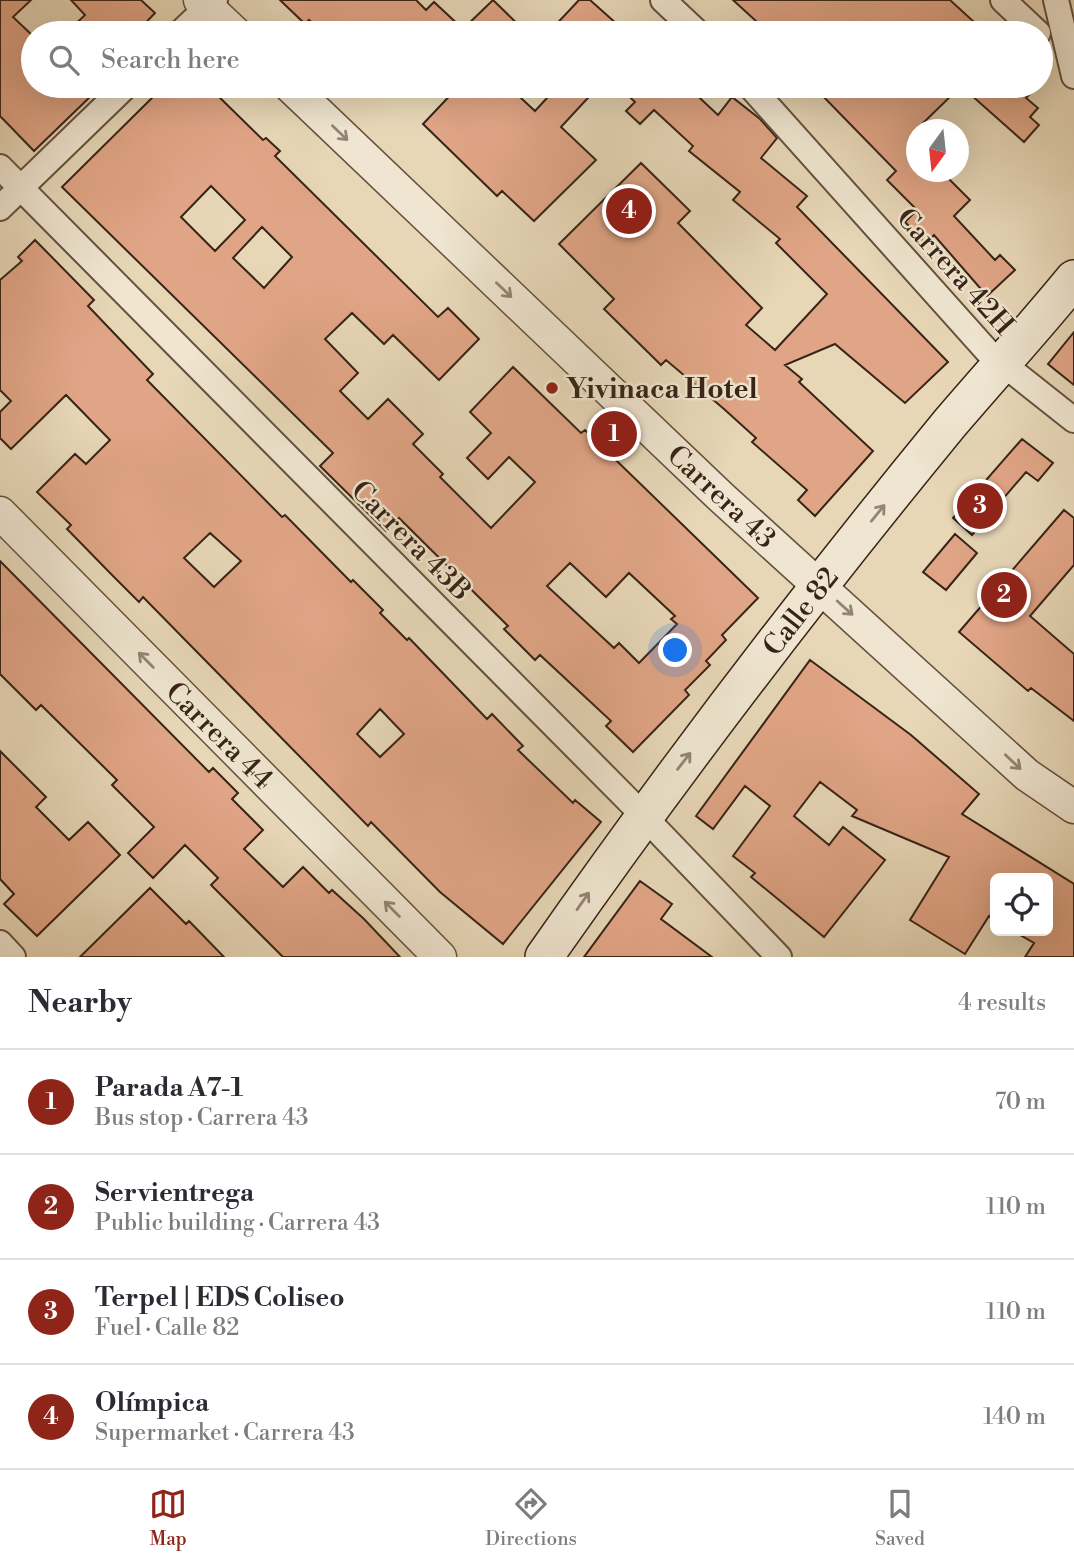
<!DOCTYPE html>
<html lang="en">
<head>
<meta charset="utf-8">
<style>
  :root { --surface:#fff; --page:#f2f2f3; --text:#2b2b33; --muted:#7c7c81; --line:#e1e1e2; --accent:#8f2418 }
  body { margin:0; font-family:"Libre Bodoni",serif; background:var(--page); color:var(--text) }
  .controls { position:absolute; right:21px; bottom:21px; display:grid; overflow:hidden; border-radius:10px; box-shadow:0 7px 28px #0002 }
  .controls button { width:63px; height:63px; display:grid; place-items:center; padding:0; border:0; border-bottom:2px solid var(--line); background:var(--surface); color:var(--text); font:35px sans-serif }
  .compass { position:absolute; left:906px; top:119px; width:63px; height:63px; border-radius:50%; background:var(--surface); box-shadow:0 7px 28px #0002; rotate:195deg }
  .you { position:absolute; left:676px; top:651px; width:24px; height:24px; margin:-18px; border:5px solid #fff; border-radius:50%; background:#1a73e8; box-shadow:0 0 0 10px #1a73e833 }
  .badge { display:grid; place-items:center; width:46px; height:46px; border-radius:50%; background:var(--accent); color:#fff; font-size:23px; font-weight:700 }
  .pin { position:absolute; translate:-50% -50%; border:4px solid #fff; box-shadow:0 2px 7px #0006 }
  .list { margin:0; padding:0; list-style:none }
  h2 { display:flex; justify-content:space-between; align-items:center; height:91px; margin:0; padding:0 28px; font-size:30px }
  h2 small { font-size:23px; font-weight:400; color:var(--muted) }
  .list li { display:grid; grid-template-columns:46px 1fr auto; gap:21px; align-items:center; box-sizing:border-box; height:105px; padding:0 28px; border-top:2px solid var(--line) }
  .list b { display:block; font-size:26px; white-space:nowrap }
  .list p { margin:0; font-size:23px; white-space:nowrap; color:var(--muted) }
  .list em { font-size:23px; font-style:normal; color:var(--muted) }
  .icon { flex:none; width:38px; height:38px; fill:none; stroke:currentColor; stroke-width:2; stroke-linecap:round; stroke-linejoin:round }
  .map { position:relative; flex:none; width:1074px; height:957px; overflow:hidden }
  .search { position:absolute; background:var(--surface); box-shadow:0 7px 28px #0002; left:21px; right:21px; top:21px; height:77px; display:flex; align-items:center; gap:18px; box-sizing:border-box; padding:0 24px; border-radius:38px; color:var(--muted); font-size:26px }
  .sheet { height:511px; background:var(--surface) }
  nav { display:flex; justify-content:space-around; align-items:center; box-sizing:border-box; height:98px; border-top:2px solid var(--line); background:var(--surface); font-size:19px; color:var(--muted) }
  nav a { display:grid; justify-items:center; gap:4px }
  nav .on { color:var(--accent) }
  .map>svg:first-child { display:block }
</style>
</head>
<body>
<div class="map">
<svg width="1074" height="957" viewBox="0 0 1074 957">
  <rect width="100%" height="100%" fill="#e7d7b7"/>
  <filter id="stains"><feTurbulence type="fractalNoise" baseFrequency=".00286" numOctaves="4"/><feColorMatrix values="0 0 0 0 .2 0 0 0 0 .09 0 0 0 0 .02 0 0 0 .5 -.17"/></filter>
  <radialGradient id="worn" r=".72"><stop offset=".6" stop-color="#630" stop-opacity="0"/><stop offset="1" stop-color="#630" stop-opacity=".3"/></radialGradient>
  <path fill="#e0a586" stroke="#382416" stroke-width="2" fill-rule="evenodd" d="M0,0H31L13,17L33,36V86H83L92,95L34,151L0,116Z
    M71,0H141L155,13L136,33H66L85,15Z
    M280,0H416L426,10L434,2L463,29L493,0L527,33H323L309,20L305,24Z
    M579,0H590L627,33H548Z
    M733,0H950L986,33H769Z
    M164,86H208L263,140L266,138L280,151L275,156L438,317L448,308L479,339L439,380L393,335L384,344L352,313L325,339L358,373L340,391L368,419L388,399L423,434L413,444L443,474L440,477L491,528L535,482L509,457L488,479L467,458L491,433L470,412L513,367L581,433L585,430L758,598L722,635L726,640L706,661L710,665L685,690L689,695L633,752L606,726L611,721L540,655L535,660L504,629L508,626L399,518L386,531L320,466L333,453L62,187ZM211,186L245,220L215,251L181,217ZM262,227L292,257L264,288L233,258ZM570,563L606,597L629,573L675,616L671,619L677,624L639,663L619,643L614,648L547,586Z
    M459,86H508L535,111L558,86H599L561,127L596,160L534,221L502,191L497,196L423,124Z
    M618,86H687L718,115L732,97L760,119L777,138L761,158L807,196L797,207L948,362L905,403L835,344L785,365L802,379L799,382L873,451L815,516L798,500L807,490L752,442L756,438L724,409L666,360L661,365L604,309L614,299L559,244L641,163L690,211L678,223L762,308L746,325L775,350L827,294L776,243L780,239L733,200L740,192L689,151L693,146L654,110L640,124L626,111L635,102Z
    M813,86H1037L1026,98L1038,108L1030,117L1039,125L1024,142L961,86L916,130V172H942L970,200L954,216L995,260L1000,255L1015,270L987,296L934,235L926,244L905,222L917,210L887,180L896,171Z
    M35,240L94,300L88,306L153,374L147,380L282,517L285,515L351,582L353,580L383,610L380,613L407,640L409,638L487,719L492,714L523,746L518,750L573,803L575,800L601,822L503,944L440,892L371,822L368,826L143,597L139,602L115,578L67,529L71,525L37,492L75,454L86,464L110,440L66,395L11,449L0,438V412L11,401L0,390V280L22,261L18,257ZM210,533L241,561L214,587L184,558ZM380,709L404,734L380,757L357,734Z
    M1074,332V385L1048,364Z
    M1022,439L1053,463L1038,481L1026,472L972,535L953,518Z
    M1064,510L1074,518V565L1030,616L1074,654V721L1031,688L1028,691L959,632Z
    M955,534L977,553L946,590L923,572Z
    M0,561L209,772L213,768L238,793L232,799L263,830L244,849L283,887L303,867L329,893L332,890L364,919L400,957H283L211,885L218,878L185,845L153,878L128,853L154,827L112,785L117,780L41,705L36,710L0,674Z
    M810,660L911,735L979,794L962,814L1074,884V957H1025L1034,943L1013,931H1048V878H995V920L989,916L965,954L910,920L949,857L852,816L857,810L820,782L794,816L829,845L843,827L885,860L824,937L751,877L755,873L733,856L770,806L745,786L713,829L696,816Z
    M0,751L46,797L36,807L69,840L88,822L120,855L37,936L4,904L14,894L0,879Z
    M640,881L672,904L661,919L712,957H584Z
    M150,888L186,924L189,921L224,957H80Z"/>
  <g fill="none" stroke-linecap="round" stroke-linejoin="round">
    <defs>
      <path id="minor" d="M663,0L698,33
        M1003,0L1038,33
        M1056,0L1074,76
        M180,33L215,0
        M750,86L988,352L1074,420
        M0,167L630,802L779,957
        M0,208L126,86
        M0,943L13,957"/>
      <path id="tertiary" d="M200,0L235,33
        M290,86L721,497L1027,775L1074,807
        M0,513L440,957"/>
      <path id="secondary" d="M544,957C672,774 808,596 950,423C991,375 1034,328 1074,279"/>
    </defs>
    <use href="#minor" stroke="#64513e" stroke-width="28"/>
    <use href="#tertiary" stroke="#64513e" stroke-width="35"/>
    <use href="#secondary" stroke="#382416" stroke-width="40"/>
    <use href="#minor" stroke="#efe5d0" stroke-width="24"/>
    <use href="#tertiary" stroke="#efe5d0" stroke-width="32"/>
    <use href="#secondary" stroke="#efe5d0" stroke-width="37"/>
  </g>
  <defs><path id="oneway-shaft" d="M-6 0H5M1.5-3L5.5 0L1.5 3" fill="none" stroke-width="1.6" stroke-linecap="round" stroke-linejoin="round" transform="scale(1.75)"/></defs>
  <g stroke="#948473">
    <use href="#oneway-shaft" transform="translate(340 133) rotate(44)"/>
    <use href="#oneway-shaft" transform="translate(504 290) rotate(44)"/>
    <use href="#oneway-shaft" transform="translate(878 513) rotate(-51)"/>
    <use href="#oneway-shaft" transform="translate(845 608) rotate(42)"/>
    <use href="#oneway-shaft" transform="translate(146 660) rotate(-135)"/>
    <use href="#oneway-shaft" transform="translate(684 761) rotate(-52)"/>
    <use href="#oneway-shaft" transform="translate(1013 762) rotate(43)"/>
    <use href="#oneway-shaft" transform="translate(583 901) rotate(-55)"/>
    <use href="#oneway-shaft" transform="translate(392 909) rotate(-135)"/>
  </g>
  <circle fill="#8f2418" stroke="#efe5d0" stroke-width="2.5" cx="552" cy="388" r="7"/>
  <g text-anchor="middle" stroke-width="5" stroke-linejoin="round" paint-order="stroke">
    <g font-size="28" fill="#382416" stroke="#efe5d0">
      <text transform="translate(956 271) rotate(48)" y="10">Carrera 42H</text>
      <text transform="translate(722 496) rotate(43)" y="10">Carrera 43</text>
      <text transform="translate(412 540) rotate(45)" y="10">Carrera 43B</text>
      <text transform="translate(800 611) rotate(-52)" y="10">Calle 82</text>
      <text transform="translate(220 735) rotate(45)" y="10">Carrera 44</text>
    </g>
    <g font-size="28" font-weight="bold" fill="#382416" stroke="#efe5d0" text-anchor="start">
      <text x="566" y="398">Yivinaca Hotel</text>
    </g>
  </g>
  <rect width="100%" height="100%" filter="url(#stains)"/>
  <rect width="100%" height="100%" fill="url(#worn)"/>
</svg>
<div class="controls">
<button><svg class="icon" aria-label="locate" viewBox="0 0 24 24"><circle cx="12" cy="12" r="6"/><path d="M12 2v4M12 18v4M2 12h4M18 12h4"/></svg></button>
</div>
<svg class="compass" viewBox="-18 -18 36 36"><path d="M0-13l5 13h-10z" fill="#e53935"/><path d="M0 13l5-13h-10z" fill="#7c7c81"/></svg>
<div class="you"></div>
<div class="pin badge" style="left:614px;top:434px">1</div>
<div class="pin badge" style="left:1004px;top:595px">2</div>
<div class="pin badge" style="left:980px;top:506px">3</div>
<div class="pin badge" style="left:629px;top:211px">4</div>
<div class="search"><svg class="icon" aria-label="search" viewBox="0 0 24 24"><circle cx="10" cy="10" r="6"/><path d="M15 15l6 6"/></svg>Search here</div>
</div>
<section class="sheet">
<h2>Nearby<small>4 results</small></h2>
<ul class="list">
<li><span class="badge">1</span><div><b>Parada A7-1</b><p>Bus stop · Carrera 43</p></div><em>70 m</em></li>
<li><span class="badge">2</span><div><b>Servientrega</b><p>Public building · Carrera 43</p></div><em>110 m</em></li>
<li><span class="badge">3</span><div><b>Terpel | EDS Coliseo</b><p>Fuel · Calle 82</p></div><em>110 m</em></li>
<li><span class="badge">4</span><div><b>Olímpica</b><p>Supermarket · Carrera 43</p></div><em>140 m</em></li>
</ul>
</section>
<nav>
<a class="on"><svg class="icon" aria-label="map" viewBox="0 0 24 24"><path d="M3 6l6-2 6 2 6-2v14l-6 2-6-2-6 2zM9 4v14M15 6v14"/></svg>Map</a>
<a><svg class="icon" aria-label="directions" viewBox="0 0 24 24"><path d="M12 3l9 9-9 9-9-9zM9 14v-3h6M13 9l2 2-2 2"/></svg>Directions</a>
<a><svg class="icon" aria-label="saved" viewBox="0 0 24 24"><path d="M7 4h10v16l-5-4-5 4z"/></svg>Saved</a>
</nav>
</body>
</html>
